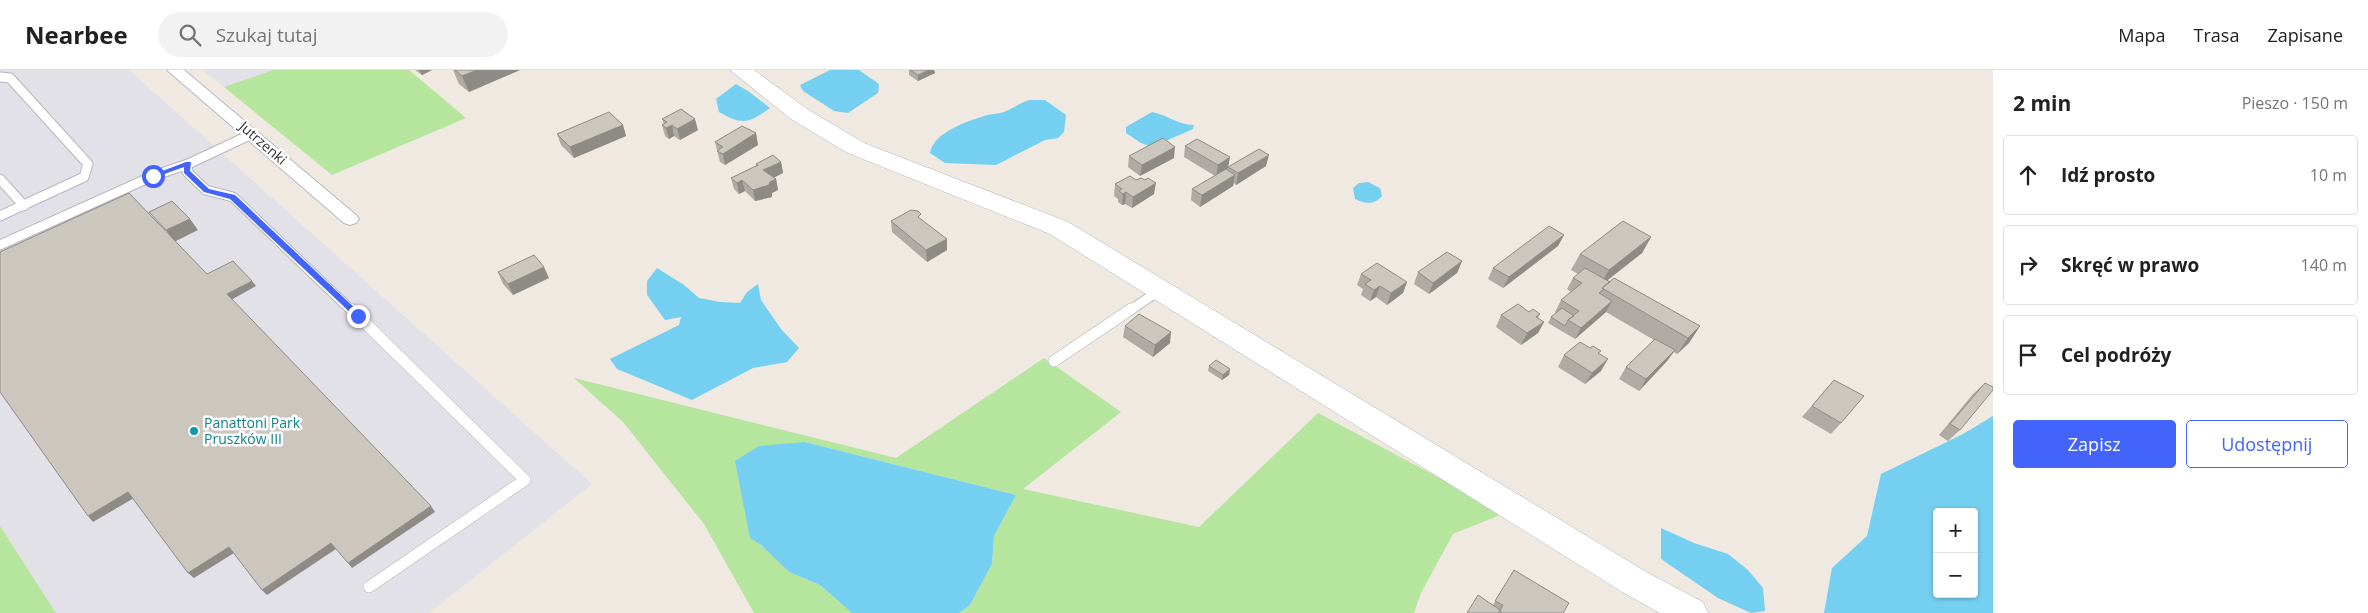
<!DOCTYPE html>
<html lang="pl">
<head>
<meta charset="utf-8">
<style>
  :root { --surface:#fff; --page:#f2f2f2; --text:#202124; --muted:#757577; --line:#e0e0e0; --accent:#4264fb }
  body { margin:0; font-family:"Open Sans",sans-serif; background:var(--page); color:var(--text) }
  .controls { position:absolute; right:15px; bottom:15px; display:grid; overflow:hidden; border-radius:5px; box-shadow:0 1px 4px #0004 }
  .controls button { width:45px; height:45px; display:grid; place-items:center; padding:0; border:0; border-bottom:1px solid var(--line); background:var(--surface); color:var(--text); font:25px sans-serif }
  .stop { position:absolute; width:15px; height:15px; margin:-11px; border:4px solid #4264fb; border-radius:50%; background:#fff }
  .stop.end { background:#4264fb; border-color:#fff; box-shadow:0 1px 5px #0008 }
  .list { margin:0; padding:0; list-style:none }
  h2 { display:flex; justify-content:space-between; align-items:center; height:65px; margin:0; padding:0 20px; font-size:21px }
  h2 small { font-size:16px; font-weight:400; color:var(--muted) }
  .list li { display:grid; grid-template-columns:32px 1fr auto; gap:15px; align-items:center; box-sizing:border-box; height:80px; margin:0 10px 10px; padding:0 10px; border:1px solid var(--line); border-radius:5px }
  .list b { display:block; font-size:19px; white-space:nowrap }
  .list em { font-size:16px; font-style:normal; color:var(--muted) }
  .actions { display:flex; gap:10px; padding:15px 20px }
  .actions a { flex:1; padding:11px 0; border:1px solid var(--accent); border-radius:5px; text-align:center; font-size:18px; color:var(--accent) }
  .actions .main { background:var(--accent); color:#fff }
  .icon { flex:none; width:28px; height:28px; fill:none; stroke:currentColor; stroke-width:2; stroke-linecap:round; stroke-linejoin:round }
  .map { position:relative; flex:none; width:1993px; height:543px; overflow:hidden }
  header { display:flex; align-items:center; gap:30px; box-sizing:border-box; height:70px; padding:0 25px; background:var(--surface); border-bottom:1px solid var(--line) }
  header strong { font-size:24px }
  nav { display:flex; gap:28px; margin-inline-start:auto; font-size:18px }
  .search { width:350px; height:45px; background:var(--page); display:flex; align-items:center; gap:12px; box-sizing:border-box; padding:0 18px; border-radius:28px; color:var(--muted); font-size:19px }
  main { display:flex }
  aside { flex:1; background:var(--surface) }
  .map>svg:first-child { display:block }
</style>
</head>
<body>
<header>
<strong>Nearbee</strong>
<div class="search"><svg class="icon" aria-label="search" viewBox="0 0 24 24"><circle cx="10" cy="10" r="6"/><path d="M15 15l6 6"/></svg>Szukaj tutaj</div>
<nav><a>Mapa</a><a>Trasa</a><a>Zapisane</a></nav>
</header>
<main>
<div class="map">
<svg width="1993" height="543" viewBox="0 0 1993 543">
  <rect width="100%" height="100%" fill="#efe9e1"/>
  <path fill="#e3e1e8" d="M0,0H129L592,414L429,543H56L0,456Z
    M203,0H273L224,17Z"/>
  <path fill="#b6e59e" d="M273,0H409L466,48L332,105L224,17Z
    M1044,288L1121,342L1023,419L1199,457L1318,343L1505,443L1453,464L1421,523L1414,543H959L970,535L992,494L994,466L1016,425L805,372L750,468L761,475L789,502L820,515L852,543H754L704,454L623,352L574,308L896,388Z
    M0,456L56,543H0Z"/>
  <path fill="#75cff0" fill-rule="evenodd" d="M830,0H859L879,14L878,23L848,43L834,41L803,21L800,15Z
    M736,14L748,21L770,38C748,54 742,55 719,42L716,29Z
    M1029,30H1045L1066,45L1064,62L1058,68L1045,70L996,95L945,93L930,83C934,62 966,52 984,46C990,44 997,44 1004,42C1012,39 1020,33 1029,30Z
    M1152,42C1167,45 1179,55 1194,55L1193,59L1152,77L1141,73L1126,63V57Z
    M1368,112L1380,118L1382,126C1374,135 1365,134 1355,129L1353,118L1359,113Z
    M657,198L684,215L699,228L720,232L740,233L747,222L758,214L761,230L781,259L799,278L787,292L753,298L692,330L617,299L610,289L679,255L681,247L665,250L647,225V211Z
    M1993,346V543H1824L1832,498L1867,466L1881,404L1963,364ZM1937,442H1974V524H1937Z
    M805,372L1016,425L994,466L992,494L970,535L959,543H852L820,515L789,502L761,475L750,468L735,391L759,376Z
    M1661,458L1694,473L1728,484L1748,500L1763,518L1765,541L1751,543L1718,528L1661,489Z"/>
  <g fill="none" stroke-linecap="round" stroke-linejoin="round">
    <defs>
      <path id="lane-far1" d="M0,7L10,8L88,94L84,107L0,146
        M252,64L188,94L187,102L206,120L233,127L352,241
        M0,109L24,136
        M0,175L153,106L188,94
        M1129,241L1160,220"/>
      <path id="lane" d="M351,239L525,410L369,517
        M1054,291L1131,239"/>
      <path id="street" d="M167,0H184L356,145L359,149L356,153L350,155L344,153Z"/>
      <path id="secondary" d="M730,0H754L807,39L864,73L1068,152L1648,503L1703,532L1708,543H1660L1624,523L1050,164L848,83L791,49Z"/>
    </defs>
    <use href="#lane-far1" stroke="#b4b7c1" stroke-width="11"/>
    <use href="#lane" stroke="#b4b7c1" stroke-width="12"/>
    <use href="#street" stroke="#b4b7c1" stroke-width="2"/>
    <use href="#secondary" stroke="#b4b7c1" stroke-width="1"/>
    <use href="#lane-far1" stroke="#fff" stroke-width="9"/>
    <use href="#lane" stroke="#fff" stroke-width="11"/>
    <use href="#street" fill="#fff" fill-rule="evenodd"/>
    <use href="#secondary" fill="#fff" fill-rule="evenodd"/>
  </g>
  <path fill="#afaba4" d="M415,0H432L422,5Z
    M453,0H520L469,22L459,14Z
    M909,0H934L935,3L918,11L909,5Z
    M662,49L698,60L680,70L674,66L669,69L665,66L662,55L664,53Z
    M623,55L626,66L574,88L561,75L557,64Z
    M756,63L758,75L725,95L720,92L715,72Z
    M1185,76L1228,97L1266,96L1236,115L1234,113L1233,116L1200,137L1191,130L1192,119L1215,106L1184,87Z
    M1129,86L1174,88L1140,106L1128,97Z
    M781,92L783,103L773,108L776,109L778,120L772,123V127L755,131L745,121L739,124L734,119L731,108L756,96V94Z
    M1115,114L1154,124L1132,138L1125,134L1122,135L1118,132V129L1114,126Z
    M921,149L947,180L927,192L892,162L891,151Z
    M1564,165L1558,176L1503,218L1488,209L1493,198Z
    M1651,167L1642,183L1607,210L1700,256L1689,273L1677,284L1674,282L1667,291L1639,321L1619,309L1626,297L1654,270L1606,242L1575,269L1548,253L1551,247L1556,243L1555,242L1561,230L1571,222L1567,219L1573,208L1578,204L1571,200L1580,184Z
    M1462,191L1457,203L1429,224L1414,214L1418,202Z
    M498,202L549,208L513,225L503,214Z
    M1361,204L1407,212L1403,223L1387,235L1376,227L1370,231L1361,225L1363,219L1357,215Z
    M1529,242L1540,244L1538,248L1544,252L1538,263L1521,275L1496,257L1501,245Z
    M1125,256L1170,273L1153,287L1123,267Z
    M1599,284L1601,301L1585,314L1558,297L1564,285Z
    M1209,296L1230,299L1229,305L1222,310L1208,301Z
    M1834,310L1841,353L1831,364L1802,347Z
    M1985,313L1960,360L1948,371L1939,365L1973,324Z
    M1514,500L1563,543H1467L1493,535Z"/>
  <path fill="#8e8b86" d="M419,0H432L422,5Z
    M477,0H520L469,22L462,6Z
    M929,0H934L935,3L918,11V5Z
    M695,49L698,60L680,70L677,59Z
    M623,55L626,66L574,88L570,77Z
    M672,55L674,66L669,69L666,58Z
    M756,63L758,75L725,95L723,84Z
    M1175,77L1174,88L1140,106L1142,95Z
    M1269,85L1266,96L1236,115L1238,103Z
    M1230,87L1228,98L1216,107L1218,95Z
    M781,92L783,103L765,112L763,100Z
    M1235,105L1233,116L1200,137L1202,125Z
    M776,109L778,120L772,123V127L755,131L753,120Z
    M742,110L745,121L739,124L737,113Z
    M1156,113L1154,124L1132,138L1133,127Z
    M1126,122L1125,134L1122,135L1123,124Z
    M190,149L198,160L174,172L166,160Z
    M1564,165L1558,176L1503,218L1509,207Z
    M1651,167L1642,183L1599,217L1609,200Z
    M947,169V180L927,192L926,180Z
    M1462,191L1457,203L1429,224L1433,213Z
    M544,197L549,208L513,225L508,214Z
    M252,211L256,216L231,230L227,224Z
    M1407,212L1403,223L1387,235L1391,223Z
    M1380,216L1376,227L1370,231L1374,220Z
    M1612,231L1606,242L1575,269L1581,258Z
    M1544,252L1538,263L1521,275L1527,263Z
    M1700,256L1689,273L1677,284L1688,268Z
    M1171,262L1170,273L1153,287L1155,275Z
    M1675,280L1667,291L1639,321L1646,309Z
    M1608,289L1601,301L1585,314L1592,303Z
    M1230,299L1229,305L1222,310L1223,305Z
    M128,422L134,428L93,452L88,446Z
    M431,436L435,442L352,498L348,493Z
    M331,473L336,479L267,525L262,520Z
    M229,477L234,483L194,508L188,503Z"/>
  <path fill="#cbc7bf" stroke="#8e8b86" d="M455,0H477L462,6Z
    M910,0H929L918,5Z
    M681,39L695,49L677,59L672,55L666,58L662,55L667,52L662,49Z
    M609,42L623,55L570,77L557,64Z
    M742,56L756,63L723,84L717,81L723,77L715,72Z
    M1163,68L1175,77L1142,95L1129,86Z
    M1197,69L1230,87L1218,95L1185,76Z
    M1259,79L1269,85L1238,103L1228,97Z
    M773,85L781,92L763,100L776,109L770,112L769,115L753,120L742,110L737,113L731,108L758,95L756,94Z
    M1226,99L1235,105L1202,125L1192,119Z
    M1130,106L1136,110L1141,108L1145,110L1148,108L1156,113L1133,127L1126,122L1123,124L1119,121L1122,119L1115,114Z
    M129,123L207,204L233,191L252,211L227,224L431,436L348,493L331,473L262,520L229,477L188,503L128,422L88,446L0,322V182Z
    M172,131L190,149L166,160L149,142Z
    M911,140L918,141L921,144L918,147L947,169L926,180L891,151Z
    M1623,151L1651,167L1609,200L1580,184Z
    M1549,156L1564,165L1509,207L1493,198Z
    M1447,182L1462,191L1433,213L1418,202Z
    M534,185L544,197L508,214L498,202Z
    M1377,193L1407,212L1391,223L1380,216L1374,220L1365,214L1371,210L1361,204Z
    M1585,198L1610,212L1602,218L1604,219L1599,223L1612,231L1581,258L1568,250L1579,241L1561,230L1582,213L1573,208Z
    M1614,208L1700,256L1688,268L1602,218Z
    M1518,234L1529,242L1533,239L1540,244L1536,247L1544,252L1527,263L1501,245Z
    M1562,238L1574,246L1568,250L1565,256L1551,247Z
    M1139,244L1171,262L1155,275L1125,256Z
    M1655,269L1675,280L1646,309L1626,297Z
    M1580,272L1590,278L1593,276L1601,281L1598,283L1608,289L1592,303L1564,285Z
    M1216,290L1230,299L1223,305L1209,296Z
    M1834,310L1864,326L1841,353L1812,336Z
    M1985,313L1993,317V320L1960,360L1950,354Z
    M1514,500L1569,533L1563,543H1502L1500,541L1503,535L1495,531Z
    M1478,525L1500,540L1498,543H1467Z"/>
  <path fill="#4264fb" d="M186,92H191L190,101L209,119L235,125L361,244V248H356L230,129L204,122L184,103V97L153,108L149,106Z"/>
  <circle fill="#0f9aa8" stroke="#fff" stroke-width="2" cx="194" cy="361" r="5"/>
  <g text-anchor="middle" stroke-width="5" stroke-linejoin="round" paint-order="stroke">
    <g font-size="14" fill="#2e2e2e" stroke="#fff">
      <text transform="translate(263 73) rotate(41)" y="5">Jutrzenki</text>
    </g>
    <g font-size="14" fill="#0d838f" stroke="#fff" text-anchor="start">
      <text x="204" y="358">Panattoni Park<tspan x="204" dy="16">Pruszków III</tspan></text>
    </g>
  </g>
</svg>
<div class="controls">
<button>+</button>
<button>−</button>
</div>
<div class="stop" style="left:153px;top:106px"></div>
<div class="stop end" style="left:358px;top:246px"></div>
</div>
<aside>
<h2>2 min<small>Pieszo · 150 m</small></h2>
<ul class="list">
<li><svg class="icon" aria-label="ahead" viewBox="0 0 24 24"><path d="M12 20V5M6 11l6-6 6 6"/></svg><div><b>Idź prosto</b></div><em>10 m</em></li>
<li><svg class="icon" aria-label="right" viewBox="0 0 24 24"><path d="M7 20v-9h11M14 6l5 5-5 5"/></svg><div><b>Skręć w prawo</b></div><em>140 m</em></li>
<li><svg class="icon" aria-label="arrive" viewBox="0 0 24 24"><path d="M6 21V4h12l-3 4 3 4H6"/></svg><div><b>Cel podróży</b></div></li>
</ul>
<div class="actions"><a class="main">Zapisz</a><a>Udostępnij</a></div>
</aside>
</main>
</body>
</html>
